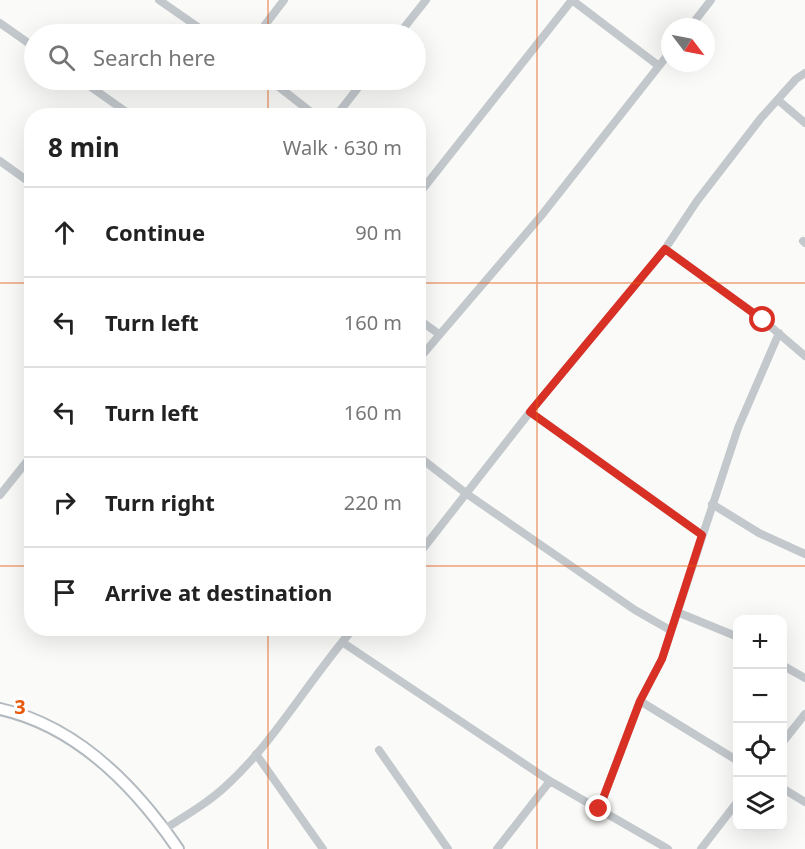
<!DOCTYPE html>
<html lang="en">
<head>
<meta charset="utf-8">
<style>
  :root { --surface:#fff; --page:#f2f2f2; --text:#222; --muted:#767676; --line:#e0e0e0 }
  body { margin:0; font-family:"Noto Sans",sans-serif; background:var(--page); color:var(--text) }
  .controls { position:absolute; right:18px; bottom:18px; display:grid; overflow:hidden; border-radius:12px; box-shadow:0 6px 24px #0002 }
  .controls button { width:54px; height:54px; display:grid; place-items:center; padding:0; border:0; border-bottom:2px solid var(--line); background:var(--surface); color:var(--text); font:30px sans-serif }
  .compass { position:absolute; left:661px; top:18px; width:54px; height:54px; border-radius:50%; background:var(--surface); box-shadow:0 6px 24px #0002; rotate:122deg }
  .stop { position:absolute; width:18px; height:18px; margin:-14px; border:4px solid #d93025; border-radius:50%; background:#fff }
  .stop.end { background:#d93025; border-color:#fff; box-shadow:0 2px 6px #0008 }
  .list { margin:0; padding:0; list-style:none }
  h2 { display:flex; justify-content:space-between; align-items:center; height:78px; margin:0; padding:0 24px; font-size:26px }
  h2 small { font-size:20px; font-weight:400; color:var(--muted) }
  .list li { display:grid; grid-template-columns:39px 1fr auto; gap:18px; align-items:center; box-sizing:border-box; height:90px; padding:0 24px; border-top:2px solid var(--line) }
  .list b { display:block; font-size:22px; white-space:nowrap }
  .list em { font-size:20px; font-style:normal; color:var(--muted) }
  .icon { flex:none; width:33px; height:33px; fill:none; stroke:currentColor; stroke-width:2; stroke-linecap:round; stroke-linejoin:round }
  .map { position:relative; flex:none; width:805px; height:849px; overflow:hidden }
  .search { position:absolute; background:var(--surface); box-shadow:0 6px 24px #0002; left:24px; top:24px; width:402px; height:66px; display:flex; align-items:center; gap:15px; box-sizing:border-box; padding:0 21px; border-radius:33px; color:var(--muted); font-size:22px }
  .panel { position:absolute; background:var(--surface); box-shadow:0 6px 24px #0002; left:24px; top:108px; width:402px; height:528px; border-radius:24px }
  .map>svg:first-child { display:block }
</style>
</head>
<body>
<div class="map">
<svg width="805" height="849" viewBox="0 0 805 849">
  <rect width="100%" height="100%" fill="#fafaf8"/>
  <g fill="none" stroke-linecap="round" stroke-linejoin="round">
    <defs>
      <path id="secondary" d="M0,709C77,726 135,786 178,849"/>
    </defs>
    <use href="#secondary" stroke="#b3babf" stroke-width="14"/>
    <path stroke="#c3c8cc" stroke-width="8" d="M159,0L208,34
      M572,0L659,66
      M0,23L34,47
      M690,27L711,0
      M258,34L284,0
      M399,34L426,0
      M81,80L132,116
      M270,80L316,116
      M778,100L805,123
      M336,116L364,80
      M0,161L32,184
      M418,195L572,0
      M803,241L805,243
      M665,249L763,320L805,356
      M418,319L439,334
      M418,360L541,216L670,52
      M530,412L702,535
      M418,456L467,494L635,610L670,630
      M0,495L32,455
      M712,504L759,533L805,554
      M418,555L530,412L665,249L697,201L761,118L796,79L805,73
      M677,612L738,637
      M342,642L550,781L668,849
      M782,665L805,678
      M640,701L738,761
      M782,743L805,714
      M379,750L448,849
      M256,754L323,849
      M782,788L805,802
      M599,809L640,701L662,659L738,428L779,333
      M163,830C185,816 208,803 227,785C276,740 310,678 354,628
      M497,849L550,781
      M701,849L738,801"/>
    <use href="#secondary" stroke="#fff" stroke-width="10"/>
  </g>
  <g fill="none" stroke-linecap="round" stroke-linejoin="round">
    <path stroke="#d93025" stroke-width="8" d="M599,809L640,701L662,659L702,535L530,412L665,249L763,320"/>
  </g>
  <path fill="none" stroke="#e8590c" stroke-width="1.5" stroke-opacity="0.55" d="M268,0V34M537,0V849M268,80V116M0,283H32M418,283H805M0,566H32M418,566H805M268,628V849"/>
  <g font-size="20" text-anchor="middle" font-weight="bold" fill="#e8590c" stroke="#fff" stroke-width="6" stroke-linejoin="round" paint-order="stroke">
    <text x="20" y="714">3</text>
  </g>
</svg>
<div class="controls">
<button>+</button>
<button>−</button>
<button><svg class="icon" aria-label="locate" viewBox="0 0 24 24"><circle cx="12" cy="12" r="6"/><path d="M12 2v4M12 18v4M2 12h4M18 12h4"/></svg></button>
<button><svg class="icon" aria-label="layers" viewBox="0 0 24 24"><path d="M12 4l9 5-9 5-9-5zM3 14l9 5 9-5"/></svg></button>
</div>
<svg class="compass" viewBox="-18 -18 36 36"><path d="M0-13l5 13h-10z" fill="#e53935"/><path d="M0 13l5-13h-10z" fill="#767676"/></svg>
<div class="stop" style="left:763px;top:320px"></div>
<div class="stop end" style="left:599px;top:809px"></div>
<div class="search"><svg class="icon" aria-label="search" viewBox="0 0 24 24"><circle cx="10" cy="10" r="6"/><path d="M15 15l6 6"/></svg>Search here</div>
<section class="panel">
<h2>8 min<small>Walk · 630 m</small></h2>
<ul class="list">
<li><svg class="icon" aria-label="ahead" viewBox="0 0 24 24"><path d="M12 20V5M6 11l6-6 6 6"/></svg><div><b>Continue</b></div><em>90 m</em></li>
<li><svg class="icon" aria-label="left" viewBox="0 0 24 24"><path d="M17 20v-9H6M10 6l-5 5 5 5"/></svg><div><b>Turn left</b></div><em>160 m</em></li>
<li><svg class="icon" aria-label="left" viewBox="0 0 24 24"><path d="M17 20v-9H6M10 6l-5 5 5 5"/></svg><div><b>Turn left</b></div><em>160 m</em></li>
<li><svg class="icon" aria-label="right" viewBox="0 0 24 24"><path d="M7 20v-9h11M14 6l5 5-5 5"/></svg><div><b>Turn right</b></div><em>220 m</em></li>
<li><svg class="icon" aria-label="arrive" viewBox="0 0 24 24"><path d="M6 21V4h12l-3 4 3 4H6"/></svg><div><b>Arrive at destination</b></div></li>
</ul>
</section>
</div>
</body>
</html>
